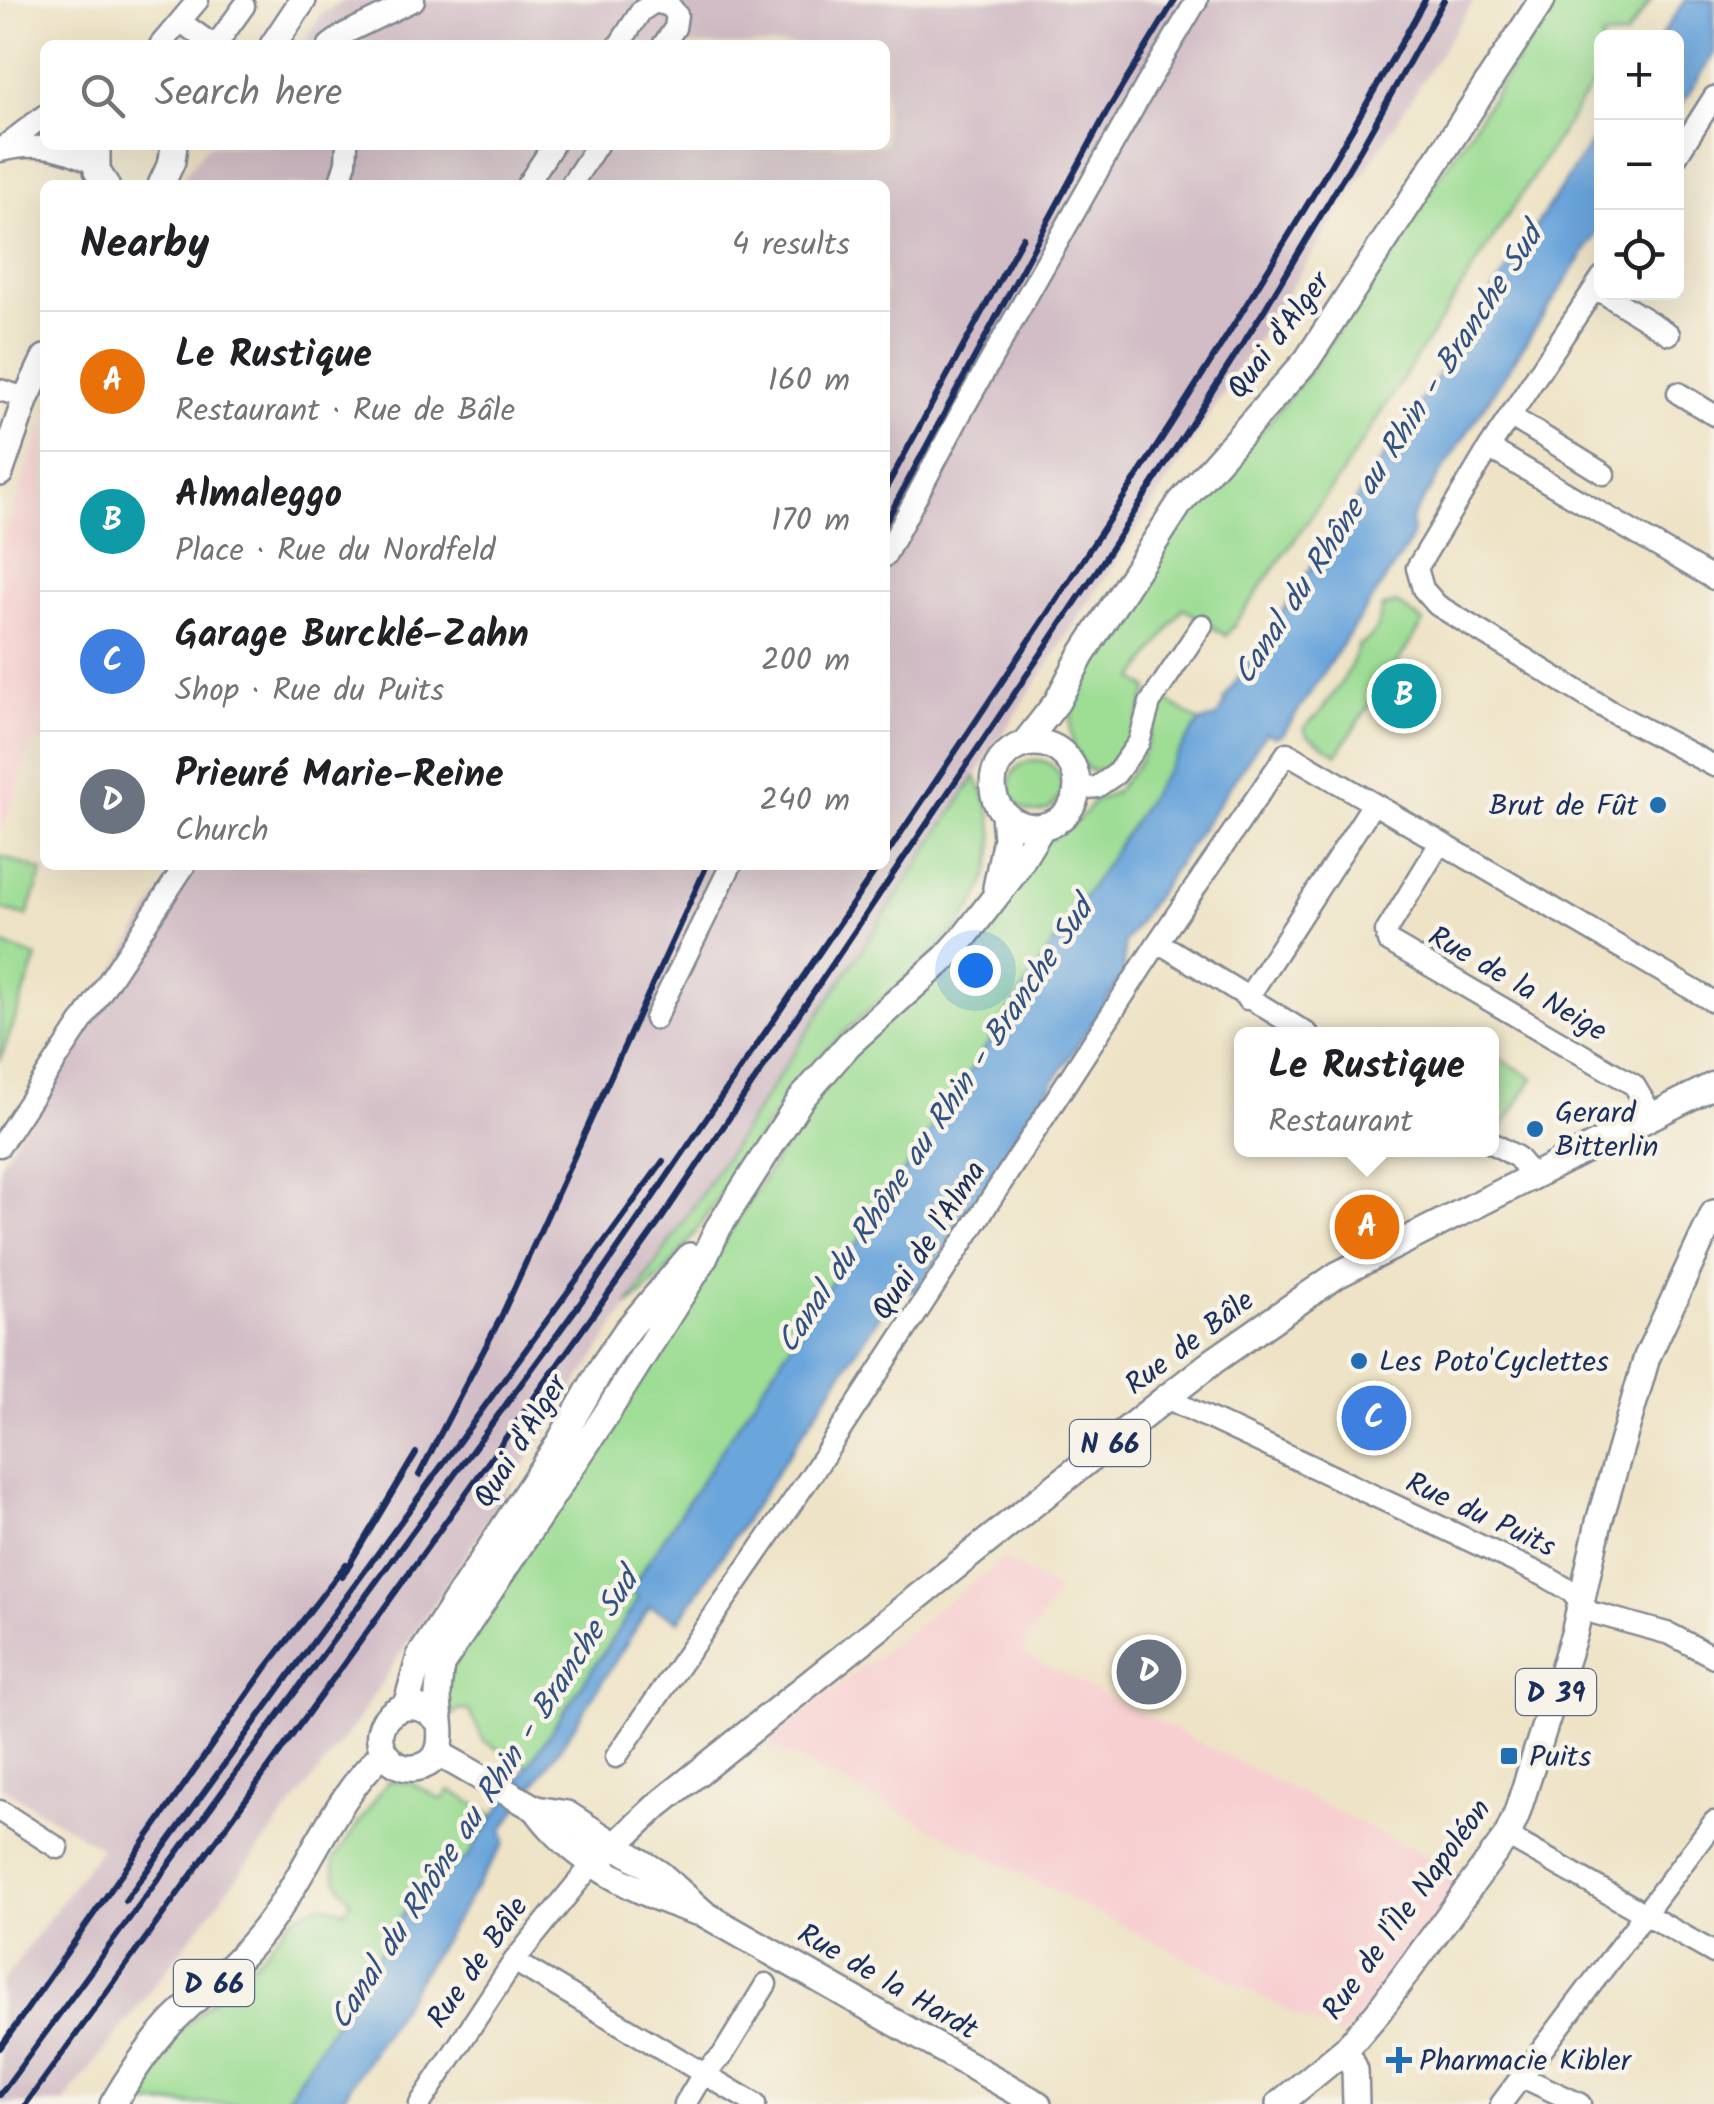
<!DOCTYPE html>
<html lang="en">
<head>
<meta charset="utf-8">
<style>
  :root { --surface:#fff; --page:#f2f2f2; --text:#202124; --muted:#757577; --line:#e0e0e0; --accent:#111827 }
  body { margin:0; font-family:Kalam,sans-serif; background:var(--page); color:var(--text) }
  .controls { position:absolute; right:30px; top:30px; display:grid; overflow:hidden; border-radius:15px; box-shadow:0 10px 40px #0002 }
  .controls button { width:90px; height:90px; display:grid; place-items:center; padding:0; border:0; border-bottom:2px solid var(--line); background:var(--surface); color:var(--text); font:50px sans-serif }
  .you { position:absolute; left:975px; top:970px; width:35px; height:35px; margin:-25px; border:8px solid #fff; border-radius:50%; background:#1a73e8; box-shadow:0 0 0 15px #1a73e833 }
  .badge { display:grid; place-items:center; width:65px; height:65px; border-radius:50%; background:var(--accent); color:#fff; font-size:32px; font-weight:700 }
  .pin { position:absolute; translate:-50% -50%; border:5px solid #fff; box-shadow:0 2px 10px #0006 }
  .popup { position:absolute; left:1234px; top:1027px; width:265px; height:130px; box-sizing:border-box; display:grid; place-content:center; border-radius:15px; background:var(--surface); filter:drop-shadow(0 2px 8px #0005); font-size:32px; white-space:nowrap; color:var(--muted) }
  .popup b { font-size:38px; color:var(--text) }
  .popup::after { content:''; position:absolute; left:50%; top:100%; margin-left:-20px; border:20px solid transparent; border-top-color:var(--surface) }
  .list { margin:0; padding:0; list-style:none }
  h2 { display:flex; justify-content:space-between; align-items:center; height:130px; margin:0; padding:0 40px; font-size:42px }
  h2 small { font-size:32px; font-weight:400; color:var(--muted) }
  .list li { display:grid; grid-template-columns:65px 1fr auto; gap:30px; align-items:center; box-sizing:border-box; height:140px; padding:0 40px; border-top:2px solid var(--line) }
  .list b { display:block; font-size:38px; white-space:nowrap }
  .list p { margin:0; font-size:32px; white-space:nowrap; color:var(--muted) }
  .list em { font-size:32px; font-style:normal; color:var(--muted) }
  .icon { flex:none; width:55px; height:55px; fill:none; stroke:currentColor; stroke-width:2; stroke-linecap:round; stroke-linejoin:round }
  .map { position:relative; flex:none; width:1714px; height:2104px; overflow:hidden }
  .search { position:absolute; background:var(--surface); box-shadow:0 10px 40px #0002; left:40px; top:40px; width:850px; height:110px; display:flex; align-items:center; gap:25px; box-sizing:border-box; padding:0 35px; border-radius:15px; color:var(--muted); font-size:38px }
  .panel { position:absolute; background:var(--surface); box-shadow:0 10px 40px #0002; left:40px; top:180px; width:850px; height:690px; border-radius:15px }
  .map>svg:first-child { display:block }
</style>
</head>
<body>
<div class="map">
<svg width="1714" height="2104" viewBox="0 0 1714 2104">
  <rect width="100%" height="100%" fill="#f7f3e8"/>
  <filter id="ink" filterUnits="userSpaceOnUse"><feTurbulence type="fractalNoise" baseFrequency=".01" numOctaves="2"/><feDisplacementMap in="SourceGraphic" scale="20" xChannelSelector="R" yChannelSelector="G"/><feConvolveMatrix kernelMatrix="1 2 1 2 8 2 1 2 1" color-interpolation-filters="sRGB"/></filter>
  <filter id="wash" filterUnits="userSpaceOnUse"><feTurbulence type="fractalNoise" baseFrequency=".0048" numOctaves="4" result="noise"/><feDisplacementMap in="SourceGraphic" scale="40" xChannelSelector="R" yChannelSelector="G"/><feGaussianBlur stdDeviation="2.25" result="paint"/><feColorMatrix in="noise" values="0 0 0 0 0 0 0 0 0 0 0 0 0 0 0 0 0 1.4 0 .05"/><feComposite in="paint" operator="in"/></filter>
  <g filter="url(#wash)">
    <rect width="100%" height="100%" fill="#eee3c6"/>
    <path fill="#f7cfd1" d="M45,418V742L34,739L0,836V548Z
      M1003,1559L1058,1590L1021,1653L1471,1879L1340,2037L765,1743Z"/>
    <path fill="#d2bdc6" d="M347,0H1474L1142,521L352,1728L63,2104H0V1985L101,1848L0,1786V1165L177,865H885V185H177L208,145H885V45H303L321,14Z"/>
    <path fill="#9ddd94" stroke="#5c8679" stroke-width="2.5" d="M1557,0H1651L1625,37L1602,38L1601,71L1340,476L1226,636L1183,608L1135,679L1149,689C1139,715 1126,774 1090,771C1055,738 1075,695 1093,660L1189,508L1221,468L1265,427L1314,366Z
      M1396,603L1424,622L1337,754L1307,735L1304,728C1309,720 1316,719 1321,711C1338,687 1351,673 1358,645C1375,639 1379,625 1382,608Z
      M1164,699L1200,722L630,1590L638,1597L630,1612L528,1766L484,1741L469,1711L459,1709L453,1715L445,1701L447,1673L806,1112L830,1078L1043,844L1074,824L1094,802L1115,792L1139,762Z
      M1010 786a26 26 0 1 1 52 0a26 26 0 1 1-52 0Z
      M975,777C996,810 999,849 984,885C957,948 891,987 844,1033C792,1082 756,1143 716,1202C686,1245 671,1272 628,1306Z
      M0,856L43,871L27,916L0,909Z
      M0,944L37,957L0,1061Z
      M1492,1054L1533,1078L1493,1143H1492Z
      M388,1781L411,1783L443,1800L450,1790L495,1816L467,1858L417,1892L283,2104H125L173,2037L263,1953L293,1917L321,1904L345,1911L351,1901C341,1887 332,1877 334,1859Z"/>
    <path fill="#6aa5db" stroke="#426a9c" stroke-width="2.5" d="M1685,0H1714V54L1677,112L1676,38L1660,37Z
      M1601,127V227L1411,519L1413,533L1408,545L1283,734L1275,737L1266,733L1124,943V974L916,1292L899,1286L679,1621L650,1606L564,1742L503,1829L505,1842L339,2104H283L417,1892L467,1858L630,1612L638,1597L629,1591L1190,735L1200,722L1216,718L1226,703L1223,701Z"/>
  </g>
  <g filter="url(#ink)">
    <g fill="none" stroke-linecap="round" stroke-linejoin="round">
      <defs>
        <path id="minor" d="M181,22L213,45
          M160,45L198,0
          M216,45L244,6
          M329,45L344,34L414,0
          M619,45L641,11L655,2L670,6L677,15L675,28L663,45
          M2,148L45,115
          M0,151C36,142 64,147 96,165
          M1676,157L1714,97
          M339,185L346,162L347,145
          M527,185L553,145
          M571,185L597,145
          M1602,277L1489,448L1417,568L1423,589L1437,605L1612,712L1714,766
          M1602,292L1669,334
          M0,390L26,398
          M1678,393L1714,415
          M1510,416L1604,474
          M1489,448L1714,579
          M885,556L962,411L1148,82L1197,0
          M1078,789L1097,787L1116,774L1139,742L1150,703L1202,625
          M1440,843L1386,932L1388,941L1634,1085L1652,1115
          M1158,942L1308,1034
          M1247,999L1373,804
          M655,1019L731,865
          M1492,1143L1517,1157L1533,1176
          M0,1146L185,865
          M1166,1398L1545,1576L1571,1591L1590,1612L1670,1634L1714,1657
          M616,1757L812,1474L1158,942L1287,753L1714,1002
          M0,1811L58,1848
          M1507,1836L1714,1953
          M514,1961L755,2104
          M1522,2077L1580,2104
          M420,2104L514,1961L594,1862
          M685,2104L703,2074L722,2056L766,1984
          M1501,2104L1714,1822"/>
        <path id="major" d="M273,45L303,0
          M97,145V171L106,185
          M161,185L172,161L174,145
          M0,473L26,398L45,358
          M993 785a42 42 0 1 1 84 0a42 42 0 1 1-84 0Z
          M1024,744L1057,702L1081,656L1180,503L1307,360L1542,0
          M996,888L1006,838L1004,814
          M406,1706L420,1656L560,1441L604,1364L627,1330L690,1256
          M439,1722C410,1685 361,1723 387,1756C393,1764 403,1769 414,1768C453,1763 438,1722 438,1696C438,1686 440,1675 441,1665L605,1416L704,1259L718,1228L801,1099L849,1044L946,957L965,936L1014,873L1042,827
          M438,1753L536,1809L567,1814L660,1874L706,1915L1038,2104
          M536,1809C573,1861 637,1893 697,1912
          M575,1848L607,1853L658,1805L1166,1398L1215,1360L1337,1275L1714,1085
          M1346,2049L1355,2070L1356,2104
          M113,2104C130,2075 148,2048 171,2023C200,1994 233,1968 259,1936C306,1879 329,1803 384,1752
          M1279,2104L1346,2049L1378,2012L1507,1836L1516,1816L1574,1634L1599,1522L1647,1357L1714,1213"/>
      </defs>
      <use href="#minor" stroke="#848992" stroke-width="25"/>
      <use href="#major" stroke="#848992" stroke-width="30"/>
      <use href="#minor" stroke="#fff" stroke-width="20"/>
      <use href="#major" stroke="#fff" stroke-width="25"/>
      <path stroke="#1b2f5e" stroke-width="6" d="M885,490L1023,237
        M885,523L1108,110L1175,0
        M885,857C1073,576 1262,297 1425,0
        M419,1475L501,1317L707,865
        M342,1577L416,1453
        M342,1667L658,1224L1096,572L1263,312L1361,148L1444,0
        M125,1901L663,1161
        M0,2048L266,1668L346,1564
        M0,2095L592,1287L879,865
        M26,2104L348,1658"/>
    </g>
  </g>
  <g fill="#1f6fb2" stroke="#f7f3e8" stroke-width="4">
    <circle cx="1658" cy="805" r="10"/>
    <circle cx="1535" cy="1129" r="10"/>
    <circle cx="1359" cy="1361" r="10"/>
    <rect x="1499" y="1746" width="20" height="20" rx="5"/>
    <path d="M1394 2045h10v10h10v10h-10v10h-10v-10h-10v-10h10z"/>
  </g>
  <g text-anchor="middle" stroke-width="9" stroke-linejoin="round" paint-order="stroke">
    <g fill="#f7f3e8" stroke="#5d6a87" stroke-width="2.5">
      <rect x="1070" y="1420" width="80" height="46" rx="8"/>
      <rect x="1516" y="1669" width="80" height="46" rx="8"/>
      <rect x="174" y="1960" width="80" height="46" rx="8"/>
    </g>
    <g font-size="28" font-weight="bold" fill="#1b2f5e">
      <text x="1110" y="1453">N 66</text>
      <text x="1556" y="1702">D 39</text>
      <text x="214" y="1993">D 66</text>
    </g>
    <g font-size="30" fill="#1b2f5e" stroke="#f7f3e8">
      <text transform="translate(1278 335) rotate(-53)" y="10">Quai d'Alger</text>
      <text transform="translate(1518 983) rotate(30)" y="10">Rue de la Neige</text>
      <text transform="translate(928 1240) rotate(-57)" y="10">Quai de l'Alma</text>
      <text transform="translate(1189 1342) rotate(-37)" y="10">Rue de Bâle</text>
      <text transform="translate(520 1441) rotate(-58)" y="10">Quai d'Alger</text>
      <text transform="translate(1481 1514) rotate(25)" y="10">Rue du Puits</text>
      <text transform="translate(1406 1909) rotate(-54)" y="10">Rue de l'Île Napoléon</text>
      <text transform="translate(477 1962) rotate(-55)" y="10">Rue de Bâle</text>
      <text transform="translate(888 1981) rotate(30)" y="10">Rue de la Hardt</text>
    </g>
    <g font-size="30" fill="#1b2f5e" stroke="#f7f3e8" text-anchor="start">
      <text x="1638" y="815" text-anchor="end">Brut de Fût</text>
      <text x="1555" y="1122">Gerard<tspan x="1555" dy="34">Bitterlin</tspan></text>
      <text x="1379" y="1371">Les Poto'Cyclettes</text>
      <text x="1529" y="1766">Puits</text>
      <text x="1419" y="2070">Pharmacie Kibler</text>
    </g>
    <g font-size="32" font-style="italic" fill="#335284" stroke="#f7f3e8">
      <text transform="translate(1387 454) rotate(-57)" y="11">Canal du Rhône au Rhin - Branche Sud</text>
      <text transform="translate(934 1125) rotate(-56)" y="11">Canal du Rhône au Rhin - Branche Sud</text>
      <text transform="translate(483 1799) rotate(-57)" y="11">Canal du Rhône au Rhin - Branche Sud</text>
    </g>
  </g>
</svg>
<div class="controls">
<button>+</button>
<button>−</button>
<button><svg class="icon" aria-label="locate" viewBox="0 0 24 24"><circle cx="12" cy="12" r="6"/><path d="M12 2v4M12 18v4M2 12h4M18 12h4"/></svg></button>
</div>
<div class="you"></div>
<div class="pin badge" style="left:1367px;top:1227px;background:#e8710a">A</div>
<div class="popup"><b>Le Rustique</b>Restaurant</div>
<div class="pin badge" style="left:1404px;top:696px;background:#0f9aa8">B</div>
<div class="pin badge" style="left:1374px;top:1418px;background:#3f7fe0">C</div>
<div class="pin badge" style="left:1149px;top:1672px;background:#6b7280">D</div>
<div class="search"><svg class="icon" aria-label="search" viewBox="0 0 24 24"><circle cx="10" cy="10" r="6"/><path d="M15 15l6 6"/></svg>Search here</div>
<section class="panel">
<h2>Nearby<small>4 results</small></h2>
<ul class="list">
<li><span class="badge" style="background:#e8710a">A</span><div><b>Le Rustique</b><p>Restaurant · Rue de Bâle</p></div><em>160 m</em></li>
<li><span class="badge" style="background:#0f9aa8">B</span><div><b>Almaleggo</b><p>Place · Rue du Nordfeld</p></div><em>170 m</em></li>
<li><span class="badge" style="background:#3f7fe0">C</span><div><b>Garage Burcklé-Zahn</b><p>Shop · Rue du Puits</p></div><em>200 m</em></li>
<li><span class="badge" style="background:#6b7280">D</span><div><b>Prieuré Marie-Reine</b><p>Church</p></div><em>240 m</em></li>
</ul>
</section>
</div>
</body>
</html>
